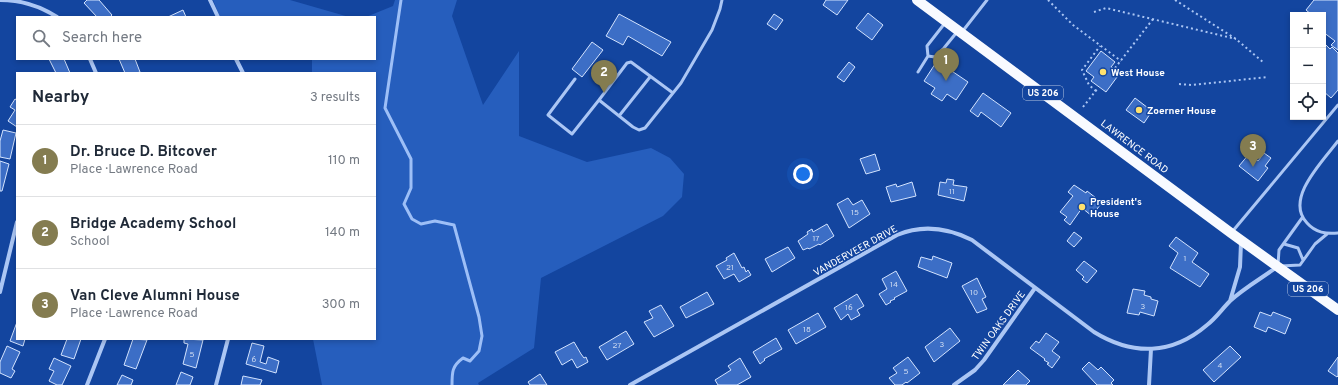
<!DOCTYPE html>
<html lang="en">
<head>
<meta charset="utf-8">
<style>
  :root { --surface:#fff; --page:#f2f2f3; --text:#1f2937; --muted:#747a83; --line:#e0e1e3; --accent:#847c50 }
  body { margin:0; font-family:Overpass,sans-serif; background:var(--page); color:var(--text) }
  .controls { position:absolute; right:12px; top:12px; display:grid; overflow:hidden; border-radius:0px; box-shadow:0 2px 6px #0003 }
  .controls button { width:36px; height:36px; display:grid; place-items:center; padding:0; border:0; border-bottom:1px solid var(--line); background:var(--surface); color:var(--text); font:20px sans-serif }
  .you { position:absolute; left:803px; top:174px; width:14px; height:14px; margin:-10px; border:3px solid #fff; border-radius:50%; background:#1a73e8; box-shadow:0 0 0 6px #1a73e833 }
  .badge { display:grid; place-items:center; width:26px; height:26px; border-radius:50%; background:var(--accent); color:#fff; font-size:13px; font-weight:700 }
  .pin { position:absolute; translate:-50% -33px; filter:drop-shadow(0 1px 2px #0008) }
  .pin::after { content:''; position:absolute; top:21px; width:14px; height:12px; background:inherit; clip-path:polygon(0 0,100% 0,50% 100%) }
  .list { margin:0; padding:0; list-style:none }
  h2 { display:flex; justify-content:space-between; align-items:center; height:52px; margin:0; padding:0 16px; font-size:17px }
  h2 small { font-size:13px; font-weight:400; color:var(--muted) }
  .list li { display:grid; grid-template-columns:26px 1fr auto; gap:12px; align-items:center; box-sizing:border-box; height:72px; padding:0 16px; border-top:1px solid var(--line) }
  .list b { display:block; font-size:15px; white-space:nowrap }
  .list p { margin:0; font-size:13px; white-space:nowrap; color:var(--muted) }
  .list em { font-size:13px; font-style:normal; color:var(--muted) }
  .icon { flex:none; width:22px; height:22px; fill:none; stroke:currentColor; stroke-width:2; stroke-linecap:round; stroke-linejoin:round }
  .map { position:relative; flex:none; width:1338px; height:385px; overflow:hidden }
  .search { position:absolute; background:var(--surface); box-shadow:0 2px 6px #0003; left:16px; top:16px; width:360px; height:44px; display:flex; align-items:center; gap:10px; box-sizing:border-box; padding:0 14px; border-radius:0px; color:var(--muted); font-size:15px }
  .panel { position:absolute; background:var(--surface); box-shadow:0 2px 6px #0003; left:16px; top:72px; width:360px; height:268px; border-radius:0px }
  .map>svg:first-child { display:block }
</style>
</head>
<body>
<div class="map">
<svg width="1338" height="385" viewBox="0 0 1338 385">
  <rect width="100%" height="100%" fill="#13459f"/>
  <path fill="#265ebd" d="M213,0H290L349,17H220Z
    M395,0H457L452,16L483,105L519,51V136L587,162L651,148L670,158L684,174L682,197L663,216L541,278L534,348L478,383L479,385H322L313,339H375V73H312V59H375V17H366L393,6Z"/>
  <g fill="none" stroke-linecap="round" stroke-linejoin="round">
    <path stroke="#9dbff7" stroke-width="3" d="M401,0L385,108L411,159V188L404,204L412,219L421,224L435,221L454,225L479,317L482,336L479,351L470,361L463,358C452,366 452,372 452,385"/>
  </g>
  <path fill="#3c6ec6" stroke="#d3e3fe" d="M87,0H99L112,15L110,17H97L84,3Z
    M826,0H848L837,15L823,5Z
    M1314,0H1338V50L1331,45L1335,41L1323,32V28L1326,25L1323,23V15H1312L1306,10Z
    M183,10L186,17H168Z
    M868,13L883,25L872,40L856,28Z
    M619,14L671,42L662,56L628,36L623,45L606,36Z
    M774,14L783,20L776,30L767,24Z
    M592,42L603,50L582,77L572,69Z
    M1323,42L1330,49L1332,47L1338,53V90L1331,98L1323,91Z
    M1101,51L1115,62L1111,67L1120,73L1106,92L1091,81L1094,77L1086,71Z
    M49,59H64L70,73H56Z
    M119,59H135L140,72L136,73H125Z
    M937,61L968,82L956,100L947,94L942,101L931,94L935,88L924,81Z
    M849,62L855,67L844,82L837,77Z
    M983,93L1011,113L1001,127L981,112L978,117L970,111Z
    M1135,98L1152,111L1144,123L1126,110Z
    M15,99L17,100V127L8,121L15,110L10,107Z
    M3,130L16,133L10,159L0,157V141Z
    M1264,153L1271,158L1265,166L1268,168L1258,181L1239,166L1249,154L1258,161Z
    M875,154L880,170L866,174L860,159Z
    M0,161L9,164L2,191H0Z
    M947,179L954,180L953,185L967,187L964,201L938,195L940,182L946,183Z
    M912,182L916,196L891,202L886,187L896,184L897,187Z
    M1074,185L1086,193L1087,191L1096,198L1094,200L1100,205L1092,216L1082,208L1070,225L1064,220L1067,217L1060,212L1073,196L1068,192Z
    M848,198L853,205L862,200L870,214L849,228L837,204Z
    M827,224L834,236L820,245L819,244L809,249L808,248L803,250L798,241L808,234L807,232L812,229L813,232Z
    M1074,232L1082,238L1074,247L1067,241Z
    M1176,237L1198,253L1192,262L1209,274L1200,287L1170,268L1178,253L1169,246Z
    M788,247L795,258L772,272L765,259Z
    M734,253L742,268L744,267L746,272L748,270L751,275L739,282L734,274L724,279L716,266L727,260L726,258Z
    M933,256L952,263L947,278L918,267L921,257L932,260Z
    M1084,261L1097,271L1087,283L1082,279L1084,277L1076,270Z
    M896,271L907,291L894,298L895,299L890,301L891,302L886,305L879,294L887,289L882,279Z
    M977,278L986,297L982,299L987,309L977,313L962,286Z
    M1133,289L1145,291L1144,295L1151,297V299L1158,301L1154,316L1140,312L1139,315L1127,313Z
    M707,292L714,304L686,318L680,307Z
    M857,294L864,306L857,310L860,315L851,320L848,314L841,320L834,308Z
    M661,305L674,326L654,337L644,322L653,318L649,311Z
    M1260,312L1271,316L1273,312L1291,319L1285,334L1268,327L1266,332L1254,327Z
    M818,313L826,327L796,344L788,330Z
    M17,322V339H25L23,346L10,341Z
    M950,328L960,341L934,362L925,347Z
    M626,331L634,344L607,360L599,347Z
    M1046,333L1059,342L1052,351L1060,357L1052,368L1047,364L1049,363L1044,360L1045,359L1030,348L1036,341L1039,343Z
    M776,338L782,349L764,359L765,360L760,364L753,352Z
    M67,339H81L74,359L61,355Z
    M133,339L147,340L136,369L124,365Z
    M184,339L203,340L196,368L183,364L188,344L184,343Z
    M574,342L581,354L584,358L586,357L588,362L577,368L572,359L562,365L555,352Z
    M252,343L264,346L260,362L266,364L268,357L279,361L276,373L246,364Z
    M7,346L20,352L12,369L15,371L11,378L0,373V362Z
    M1230,346L1241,357L1214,382L1203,370Z
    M908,357L920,373L907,383L906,382L902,385H895L889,378L897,373L893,368Z
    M1338,357V376L1337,377L1328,371Z
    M54,358L71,366L62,385H57L49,381L54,371L49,369Z
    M740,358L751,377L737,385H718L715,380L731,370L728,366Z
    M1089,362L1098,370L1101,367L1114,380L1111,383L1113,385H1097L1082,369Z
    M1018,370L1030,381L1026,385H1003Z
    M181,372L193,377L190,385H176Z
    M540,374L547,385H530L528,382Z
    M122,375L133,380L131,385H117Z
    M243,376L262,380L260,385H241Z"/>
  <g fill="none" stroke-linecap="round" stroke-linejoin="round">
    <path stroke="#abc6f4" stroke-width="2" stroke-dasharray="2 3" stroke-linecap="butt" d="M1048,0L1073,25L1121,61
      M1175,0L1236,39L1263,62
      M1094,12L1106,8L1236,39
      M1115,68L1153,19
      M1179,84L1192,85L1268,77
      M1096,91L1089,85L1082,70L1100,46
      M1083,107L1098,88"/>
    <path stroke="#abc6f4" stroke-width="3" d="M945,23L927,46L928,56L935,57L944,48L957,32
      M962,32L987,0
      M918,72L928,56
      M575,79L548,115L572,134L599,100
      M673,93L631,62L627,63L599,100L633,127L639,130L645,128L681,83L712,30L720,9L722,0
      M619,116L650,77
      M1338,141C1323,161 1284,199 1307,223C1316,233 1326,234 1338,233
      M1232,232L1338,105
      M1284,244L1298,248L1303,260
      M1278,265L1279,250L1302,218
      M1281,266L1300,265L1315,244L1327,234"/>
    <path stroke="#abc6f4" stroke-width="4" d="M0,0C20,0 40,6 57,17
      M210,0L218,17
      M90,59L96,73
      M236,59L243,73
      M0,292L17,222
      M1230,301L1240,267L1241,243
      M87,385L105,339
      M216,385L228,339
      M630,385L897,235C923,224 948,228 972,240L1094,332C1133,356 1172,355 1207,325C1216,318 1222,309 1230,301C1244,288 1262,278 1277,267
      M954,385L975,370L984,360L1035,288
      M1149,385L1151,349"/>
    <path stroke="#f8faff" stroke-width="10" d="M917,0L1231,233L1338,310"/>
  </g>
  <g fill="#ffe16e" stroke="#13459f" stroke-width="1.5">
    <circle cx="1103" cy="72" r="4"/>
    <circle cx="1139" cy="110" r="4"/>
    <circle cx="1082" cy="207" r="4"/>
  </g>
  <g text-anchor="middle" stroke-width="3" stroke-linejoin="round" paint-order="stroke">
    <g font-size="8" fill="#cedbf1">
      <text x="952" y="194">11</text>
      <text x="855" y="215">15</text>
      <text x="816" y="241">17</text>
      <text x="1185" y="261">1</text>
      <text x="730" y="270">21</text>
      <text x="894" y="287">14</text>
      <text x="974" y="295">10</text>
      <text x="1143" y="309">3</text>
      <text x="849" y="310">16</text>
      <text x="807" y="332">18</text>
      <text x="942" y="347">3</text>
      <text x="617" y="348">27</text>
      <text x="192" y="357">5</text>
      <text x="254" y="362">6</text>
      <text x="1220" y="368">4</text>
      <text x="906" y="374">5</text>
    </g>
    <g fill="#13459f" stroke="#b8c7e2" stroke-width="1">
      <rect x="1023" y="86" width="40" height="14" rx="3"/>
      <rect x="1288" y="282" width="40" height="14" rx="3"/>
    </g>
    <g font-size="9" font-weight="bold" fill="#fff">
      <text x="1043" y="96">US 206</text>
      <text x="1308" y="292">US 206</text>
    </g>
    <g font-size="10" font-weight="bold" fill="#fff" stroke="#13459f" text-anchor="start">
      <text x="1111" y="76">West House</text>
      <text x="1147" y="114">Zoerner House</text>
      <text x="1090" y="205">President's<tspan x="1090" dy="12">House</tspan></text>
    </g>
    <g font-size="10" fill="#fff" stroke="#13459f">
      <text transform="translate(1135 146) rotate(37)" y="4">LAWRENCE ROAD</text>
      <text transform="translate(855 250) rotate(-29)" y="4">VANDERVEER DRIVE</text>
      <text transform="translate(998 325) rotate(-54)" y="4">TWIN OAKS DRIVE</text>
    </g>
  </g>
</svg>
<div class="controls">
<button>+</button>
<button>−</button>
<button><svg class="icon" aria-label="locate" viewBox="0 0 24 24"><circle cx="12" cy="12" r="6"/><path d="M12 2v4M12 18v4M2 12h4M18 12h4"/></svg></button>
</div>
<div class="you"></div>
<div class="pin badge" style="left:946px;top:81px">1</div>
<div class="pin badge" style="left:604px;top:93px">2</div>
<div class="pin badge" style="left:1253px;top:167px">3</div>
<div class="search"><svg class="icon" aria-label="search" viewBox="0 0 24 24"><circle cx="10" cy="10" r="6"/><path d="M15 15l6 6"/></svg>Search here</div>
<section class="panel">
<h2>Nearby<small>3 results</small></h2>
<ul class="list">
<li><span class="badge">1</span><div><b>Dr. Bruce D. Bitcover</b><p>Place · Lawrence Road</p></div><em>110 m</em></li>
<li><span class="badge">2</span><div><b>Bridge Academy School</b><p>School</p></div><em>140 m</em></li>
<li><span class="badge">3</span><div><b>Van Cleve Alumni House</b><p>Place · Lawrence Road</p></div><em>300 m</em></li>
</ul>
</section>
</div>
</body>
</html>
